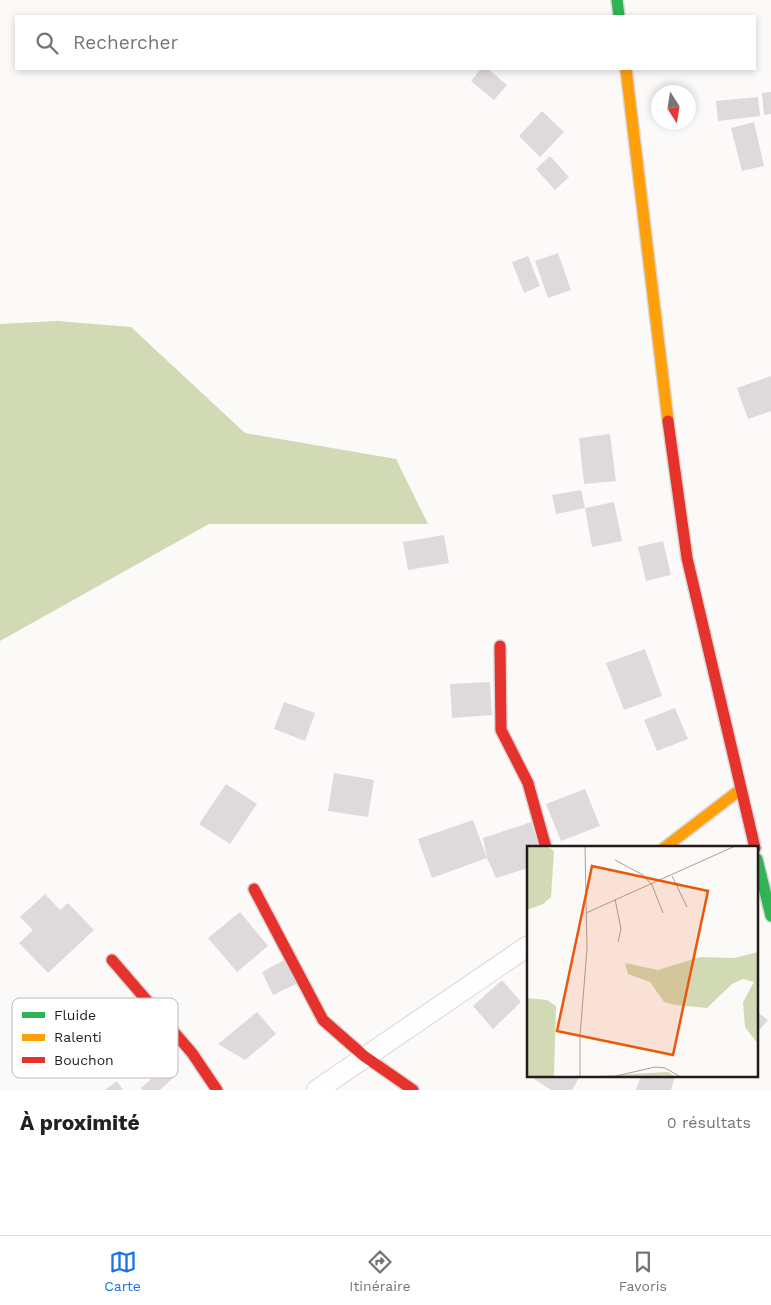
<!DOCTYPE html>
<html lang="fr">
<head>
<meta charset="utf-8">
<style>
  :root { --surface:#fff; --page:#f6f6f6; --text:#202124; --muted:#757577; --line:#e0e0e0; --accent:#1a73e8 }
  body { margin:0; font-family:"Work Sans",sans-serif; background:var(--page); color:var(--text) }
  .compass { position:absolute; left:651px; top:85px; width:45px; height:45px; border-radius:50%; background:var(--surface); box-shadow:0 2px 8px #0003; rotate:168deg }
  .list { margin:0; padding:0; list-style:none }
  h2 { display:flex; justify-content:space-between; align-items:center; height:65px; margin:0; padding:0 20px; font-size:21px }
  h2 small { font-size:16px; font-weight:400; color:var(--muted) }
  .icon { flex:none; width:28px; height:28px; fill:none; stroke:currentColor; stroke-width:2; stroke-linecap:round; stroke-linejoin:round }
  .map { position:relative; flex:none; width:771px; height:1090px; overflow:hidden }
  .search { position:absolute; background:var(--surface); box-shadow:0 2px 8px #0003; left:15px; right:15px; top:15px; height:55px; display:flex; align-items:center; gap:12px; box-sizing:border-box; padding:0 18px; border-radius:0px; color:var(--muted); font-size:19px }
  .sheet { height:145px; background:var(--surface) }
  nav { display:flex; justify-content:space-around; align-items:center; box-sizing:border-box; height:70px; border-top:1px solid var(--line); background:var(--surface); font-size:14px; color:var(--muted) }
  nav a { display:grid; justify-items:center; gap:2px }
  nav .on { color:var(--accent) }
  .map>svg:first-child { display:block }
</style>
</head>
<body>
<div class="map">
<svg width="771" height="1090" viewBox="0 0 771 1090">
  <rect width="100%" height="100%" fill="#fcfaf8"/>
  <path fill="#d1dab4" d="M57,321L131,327L245,433L396,459L428,524H209L0,641V324Z"/>
  <path fill="#ded9da" d="M481,69H488L507,85L494,100L471,81Z
    M771,92V114L764,115L762,93Z
    M758,97L760,116L718,121L716,101Z
    M542,111L564,132L540,157L519,136Z
    M754,122L764,166L742,171L731,128Z
    M550,156L569,177L555,190L536,169Z
    M558,253L571,290L548,298L535,261Z
    M528,256L540,286L524,293L512,262Z
    M771,376V411L748,419L737,388Z
    M610,434L616,481L584,484L579,438Z
    M581,490L585,508L556,514L552,495Z
    M614,502L622,541L592,547L585,508Z
    M444,535L449,563L408,570L403,542Z
    M663,541L671,575L646,581L638,547Z
    M645,649L662,696L624,710L606,663Z
    M490,682L492,715L452,718L450,684Z
    M284,702L315,713L305,741L274,729Z
    M675,708L688,739L657,751L644,720Z
    M334,773L374,780L368,817L328,811Z
    M226,784L257,804L230,844L199,824Z
    M585,789L600,826L561,841L546,804Z
    M473,820L487,858L483,838L531,822L539,848H528V868L496,878L487,858L432,878L418,839Z
    M45,894L60,910L68,903L94,930L48,973L19,943L33,930L20,917Z
    M240,912L268,946L237,972L208,938Z
    M288,958L300,982L273,995L262,972Z
    M502,980L521,1002L493,1029L473,1006Z
    M257,1012L276,1034L245,1060L218,1044Z
    M757,1012L768,1020L757,1033Z
    M166,1066L175,1076L160,1090H143L141,1088Z
    M530,1076H580L572,1090H551Z
    M641,1076H675L671,1090H636Z
    M117,1081L123,1090H105Z"/>
  <g fill="none" stroke-linecap="round" stroke-linejoin="round">
    <defs>
      <path id="street" d="M317,1090L528,946"/>
      <path id="fast" d="M617,0L619,16
        M757,859L771,916"/>
      <path id="slow" d="M626,69L668,421
        M664,848L741,789"/>
      <path id="jam" d="M668,421L687,558L755,848
        M500,646L501,730L528,783L546,848
        M254,889L323,1020L364,1056L413,1090
        M112,960L192,1053L217,1090"/>
    </defs>
    <use href="#street" stroke="#dbd5d3" stroke-width="22"/>
    <use href="#fast" stroke="#dbd5d3" stroke-width="14"/>
    <use href="#slow" stroke="#dbd5d3" stroke-width="14"/>
    <use href="#jam" stroke="#dbd5d3" stroke-width="14"/>
    <use href="#street" stroke="#fffefe" stroke-width="20"/>
    <use href="#fast" stroke="#30b455" stroke-width="11"/>
    <use href="#slow" stroke="#ff9f0a" stroke-width="11"/>
    <use href="#jam" stroke="#e5322d" stroke-width="11"/>
  </g>
  <g transform="translate(527 846)">
    <rect width="231" height="231" fill="#fcfaf8"/>
    <path d="M0,1H21L27,5L24,51L16,58L0,64ZM231,106V198L218,181L216,156L227,136L216,133L205,138L180,162L148,159L137,156L123,136L101,128L98,117L131,124L173,111L207,112ZM0,152L20,154L29,160L27,230H0ZM141,226L147,230H69Z" fill="#d1dab4"/>
    <path fill="none" stroke="#a5a19e" stroke-width="1" d="M88,14L116,29L125,39L136,67M145,30L160,61M88,53L94,83L91,96M59,67L206,1M53,230V190L60,103L58,1M89,230L128,221L138,222L152,230"/>
    <path fill="#e8590c" fill-opacity="0.15" stroke="#e8590c" stroke-width="2.5" d="M65,20L181,45L146,209L30,185Z"/>
    <rect width="231" height="231" fill="none" stroke="#231b18" stroke-width="2.5"/>
  </g>
  <rect x="12" y="998" width="166" height="80" rx="8" fill="#fff" stroke="#bdbbba" stroke-width="1"/>
  <rect x="22" y="1012" width="23" height="6" fill="#30b455"/>
  <rect x="22" y="1034" width="23" height="7" fill="#ff9f0a"/>
  <rect x="22" y="1057" width="23" height="6" fill="#e5322d"/>
  <g font-size="14" fill="#231b18">
    <text x="54" y="1020">Fluide</text>
    <text x="54" y="1042">Ralenti</text>
    <text x="54" y="1065">Bouchon</text>
  </g>
</svg>
<svg class="compass" viewBox="-18 -18 36 36"><path d="M0-13l5 13h-10z" fill="#e53935"/><path d="M0 13l5-13h-10z" fill="#757577"/></svg>
<div class="search"><svg class="icon" aria-label="search" viewBox="0 0 24 24"><circle cx="10" cy="10" r="6"/><path d="M15 15l6 6"/></svg>Rechercher</div>
</div>
<section class="sheet">
<h2>À proximité<small>0 résultats</small></h2>
<ul class="list">
</ul>
</section>
<nav>
<a class="on"><svg class="icon" aria-label="map" viewBox="0 0 24 24"><path d="M3 6l6-2 6 2 6-2v14l-6 2-6-2-6 2zM9 4v14M15 6v14"/></svg>Carte</a>
<a><svg class="icon" aria-label="directions" viewBox="0 0 24 24"><path d="M12 3l9 9-9 9-9-9zM9 14v-3h6M13 9l2 2-2 2"/></svg>Itinéraire</a>
<a><svg class="icon" aria-label="saved" viewBox="0 0 24 24"><path d="M7 4h10v16l-5-4-5 4z"/></svg>Favoris</a>
</nav>
</body>
</html>
